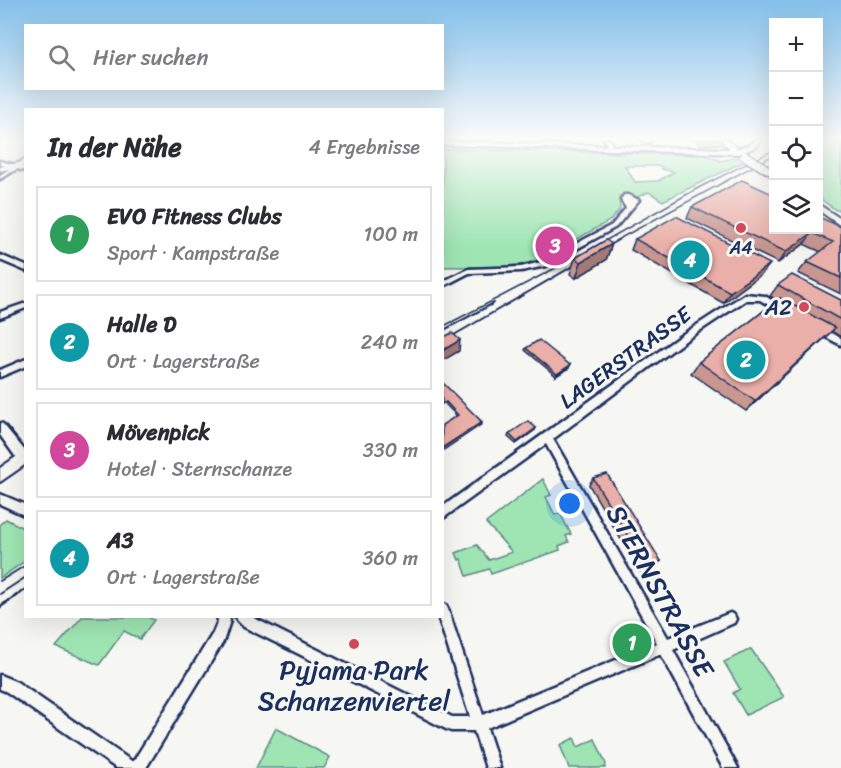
<!DOCTYPE html>
<html lang="de">
<head>
<meta charset="utf-8">
<style>
  :root { --surface:#fff; --page:#f7f7f7; --text:#2b2b33; --muted:#7c7c81; --line:#e1e1e2; --accent:#d1495b }
  body { margin:0; font-family:Sriracha,sans-serif; background:var(--page); color:var(--text) }
  .controls { position:absolute; right:18px; top:18px; display:grid; overflow:hidden; border-radius:0px; box-shadow:0 6px 24px #0002 }
  .controls button { width:54px; height:54px; display:grid; place-items:center; padding:0; border:0; border-bottom:2px solid var(--line); background:var(--surface); color:var(--text); font:30px sans-serif }
  .you { position:absolute; left:570px; top:504px; width:21px; height:21px; margin:-15px; border:4px solid #fff; border-radius:50%; background:#1a73e8; box-shadow:0 0 0 9px #1a73e833 }
  .badge { display:grid; place-items:center; width:39px; height:39px; border-radius:50%; background:var(--accent); color:#fff; font-size:20px; font-weight:700 }
  .pin { position:absolute; translate:-50% -50%; border:3px solid #fff; box-shadow:0 2px 6px #0006 }
  .list { margin:0; padding:0; list-style:none }
  h2 { display:flex; justify-content:space-between; align-items:center; height:78px; margin:0; padding:0 24px; font-size:26px }
  h2 small { font-size:20px; font-weight:400; color:var(--muted) }
  .list li { display:grid; grid-template-columns:39px 1fr auto; gap:18px; align-items:center; box-sizing:border-box; height:96px; margin:0 12px 12px; padding:0 12px; border:2px solid var(--line); border-radius:0px }
  .list b { display:block; font-size:22px; white-space:nowrap }
  .list p { margin:0; font-size:20px; white-space:nowrap; color:var(--muted) }
  .list em { font-size:20px; font-style:normal; color:var(--muted) }
  .icon { flex:none; width:33px; height:33px; fill:none; stroke:currentColor; stroke-width:2; stroke-linecap:round; stroke-linejoin:round }
  .map { position:relative; flex:none; width:841px; height:768px; overflow:hidden }
  .search { position:absolute; background:var(--surface); box-shadow:0 6px 24px #0002; left:24px; top:24px; width:420px; height:66px; display:flex; align-items:center; gap:15px; box-sizing:border-box; padding:0 21px; border-radius:0px; color:var(--muted); font-size:22px }
  .panel { position:absolute; background:var(--surface); box-shadow:0 6px 24px #0002; left:24px; top:108px; width:420px; height:510px; border-radius:0px }
  .map>svg:first-child { display:block }
</style>
</head>
<body>
<div class="map">
<svg width="841" height="768" viewBox="0 0 841 768">
  <rect width="100%" height="100%" fill="#f6f6f2"/>
  <filter id="ink" filterUnits="userSpaceOnUse"><feTurbulence type="fractalNoise" baseFrequency=".0167" numOctaves="2"/><feDisplacementMap in="SourceGraphic" scale="12" xChannelSelector="R" yChannelSelector="G"/><feConvolveMatrix kernelMatrix="1 2 1 2 8 2 1 2 1" color-interpolation-filters="sRGB"/></filter>
  <g filter="url(#ink)">
    <path fill="#9fe5b3" stroke="#5d8a88" stroke-width="1.5" fill-rule="evenodd" d="M833,139H841V210H836L819,198V146Z
      M443,149L706,155L721,161L738,157L745,161L663,201L649,192L637,197L628,194L619,196L620,209L611,220L575,240L565,236L537,252L544,257C519,271 471,266 443,267ZM625,166H661L662,169L674,172L658,181L635,182Z
      M543,479L551,495L546,497L555,515L560,513L571,534L566,536L569,542L559,546L560,550L491,574L489,569L467,576L461,559L459,560L456,553L477,545L489,560L512,552L486,523Z
      M6,519L25,529V561L0,578V524Z
      M148,617L154,620L140,639L124,631L99,665L56,647L82,617Z
      M751,649L784,697L746,715L733,693L740,689L724,662Z
      M276,728L330,757L324,768H256Z
      M574,738L578,747L595,739L606,764L605,768H569L560,745Z"/>
    <g fill="none" stroke-linecap="round" stroke-linejoin="round">
      <defs>
        <path id="minor" d="M604,139H610L613,149H609Z
          M640,139H648L651,141L648,143Z
          M822,139H829L818,144V141Z
          M26,159V164L21,166L26,167V171L17,169L0,179V175L12,167L0,165V161L16,165Z
          M624,195H628L639,200L616,227L546,266L521,271L469,273L442,287V282L468,269L521,267L541,262L612,225L626,208L621,200Z
          M0,255L26,266V271L0,260Z
          M745,294L765,296L785,309L781,312L760,300H746L689,338L553,439L668,638L730,613L734,615L736,619L734,623L673,650L738,768H723L661,654L487,728L500,768H486L474,731H451L446,729L299,654L244,627L237,620L235,616H250L452,717H470L438,616H442V603L446,605L448,609L483,715L657,643L546,444L442,519V507L683,334Z
          M26,303V308L0,318V312Z
          M819,327L841,338V345L816,332L815,330L816,328Z
          M26,359V366L0,377V370Z
          M0,423L3,424L26,452V461L15,456L0,435Z
          M0,494L26,505V516L0,504Z
          M217,616H229L230,621L223,642L146,768H116L7,692L0,689V675L17,682L133,762L213,633L218,621Z"/>
        <path id="major" d="M719,139H726L738,148L749,145L756,139L762,140L754,148L739,154L442,145V141L730,149Z
          M26,161V165L0,171V167Z
          M760,165H766L774,171V177L760,169Z
          M818,204L841,219V226L818,210Z
          M26,450V464L0,482V468Z"/>
      </defs>
      <use href="#minor" stroke="#1b2f5e" stroke-width="5"/>
      <use href="#major" stroke="#1b2f5e" stroke-width="4"/>
      <use href="#minor" fill="#f6f6f2" fill-rule="evenodd"/>
      <use href="#major" fill="#f6f6f2" fill-rule="evenodd"/>
      <path stroke="#1b2f5e" stroke-width="1.5" d="M442,327L573,259L700,187L774,150"/>
      <path stroke="#1b2f5e" stroke-width="2" d="M0,581L26,565
        M0,594L26,577"/>
      <path stroke="#1b2f5e" stroke-width="1.5" d="M615,241L774,155"/>
      <path stroke="#1b2f5e" stroke-width="2" d="M442,331L494,303
        M442,342L618,240"/>
      <path stroke="#1b2f5e" stroke-width="3" d="M0,607L26,589"/>
      <defs>
        <path id="major-bridge" d="M745,156L763,167"/>
      </defs>
      <use href="#major-bridge" stroke="#1b2f5e" stroke-width="11" stroke-linecap="butt"/>
      <use href="#major-bridge" stroke="#f6f6f2" stroke-width="8"/>
    </g>
    <path fill="#c99690" stroke="#1b2f5e" stroke-width="1.5" d="M695,139H723L721,144L700,145Z
      M770,193L774,230L841,227V294L798,273L807,262L821,252L804,244L778,263L687,218L692,207Z
      M635,239L762,274L723,303L631,250Z
      M612,244L606,260L576,278L570,274L575,258Z
      M778,285L841,300V337L831,331L746,411L691,373L699,362L777,300L770,296Z
      M526,348L570,365L569,368L556,376L525,350Z
      M442,383L482,424L457,416L446,405Z
      M536,428L535,430L516,444L508,437L509,434Z
      M593,478L661,561L655,566L640,572L589,485Z"/>
    <path fill="#a47a76" stroke="#1b2f5e" stroke-width="1.5" d="M812,233L804,244L778,263L786,252Z
      M612,244L606,260L576,278L581,262Z
      M770,264L762,274L723,303L730,292Z
      M835,328L825,338L746,411L755,401Z
      M460,340L459,351L442,361V351Z
      M570,365L569,368L556,376L557,374Z
      M482,422V424L442,451V448Z
      M536,428L535,430L516,444L517,442Z
      M661,561L655,566L640,572L646,566Z"/>
    <path fill="#eaafa8" stroke="#1b2f5e" stroke-width="1.5" d="M742,180L770,193L774,189V230H819V217L841,227V278L807,262L833,242L812,233L786,252L692,207Z
      M676,216L770,264L730,292L635,239Z
      M606,240L612,244L581,262L575,258Z
      M792,275L841,300V320L778,285Z
      M780,298L835,328L755,401L699,362Z
      M452,333L460,340L442,351V338Z
      M539,340L570,365L557,374L526,348Z
      M442,383H443L482,422L442,448V425L458,415L446,402L442,404Z
      M528,421L536,428L517,442L509,434Z
      M607,474L661,561L646,566L593,478Z"/>
  </g>
  <linearGradient id="sky" x2="0" y2="1"><stop stop-color="#83c0eb"/><stop offset="0.56" stop-color="#fbfbf9"/><stop offset="1" stop-color="#fbfbf9" stop-opacity="0"/></linearGradient>
  <rect width="841" height="247" fill="url(#sky)"/>
  <g fill="#d1495b" stroke="#f6f6f2" stroke-width="2">
    <circle cx="741" cy="228" r="6"/>
    <circle cx="804" cy="307" r="6"/>
    <circle cx="354" cy="644" r="6"/>
  </g>
  <g text-anchor="middle" stroke-width="6" stroke-linejoin="round" paint-order="stroke">
    <g font-size="18" fill="#1b2f5e" stroke="#f6f6f2">
      <text x="741" y="254">A4</text>
    </g>
    <g font-size="22" fill="#1b2f5e" stroke="#f6f6f2" text-anchor="end">
      <text x="792" y="315">A2</text>
    </g>
    <g font-size="22" fill="#1b2f5e" stroke="#f6f6f2">
      <text transform="translate(625 357) rotate(-36)" y="8">LAGERSTRASSE</text>
    </g>
    <g font-size="27" fill="#1b2f5e" stroke="#f6f6f2">
      <text transform="translate(660 591) rotate(61)" y="9">STERNSTRASSE</text>
    </g>
    <g font-size="27" fill="#1b2f5e" stroke="#f6f6f2">
      <text x="354" y="679">Pyjama Park<tspan x="354" dy="31">Schanzenviertel</tspan></text>
    </g>
  </g>
</svg>
<div class="controls">
<button>+</button>
<button>−</button>
<button><svg class="icon" aria-label="locate" viewBox="0 0 24 24"><circle cx="12" cy="12" r="6"/><path d="M12 2v4M12 18v4M2 12h4M18 12h4"/></svg></button>
<button><svg class="icon" aria-label="layers" viewBox="0 0 24 24"><path d="M12 4l9 5-9 5-9-5zM3 14l9 5 9-5"/></svg></button>
</div>
<div class="you"></div>
<div class="pin badge" style="left:632px;top:643px;background:#2e9e5b">1</div>
<div class="pin badge" style="left:746px;top:360px;background:#0f9aa8">2</div>
<div class="pin badge" style="left:555px;top:246px;background:#d1479c">3</div>
<div class="pin badge" style="left:690px;top:260px;background:#0f9aa8">4</div>
<div class="search"><svg class="icon" aria-label="search" viewBox="0 0 24 24"><circle cx="10" cy="10" r="6"/><path d="M15 15l6 6"/></svg>Hier suchen</div>
<section class="panel">
<h2>In der Nähe<small>4 Ergebnisse</small></h2>
<ul class="list">
<li><span class="badge" style="background:#2e9e5b">1</span><div><b>EVO Fitness Clubs</b><p>Sport · Kampstraße</p></div><em>100 m</em></li>
<li><span class="badge" style="background:#0f9aa8">2</span><div><b>Halle D</b><p>Ort · Lagerstraße</p></div><em>240 m</em></li>
<li><span class="badge" style="background:#d1479c">3</span><div><b>Mövenpick</b><p>Hotel · Sternschanze</p></div><em>330 m</em></li>
<li><span class="badge" style="background:#0f9aa8">4</span><div><b>A3</b><p>Ort · Lagerstraße</p></div><em>360 m</em></li>
</ul>
</section>
</div>
</body>
</html>
